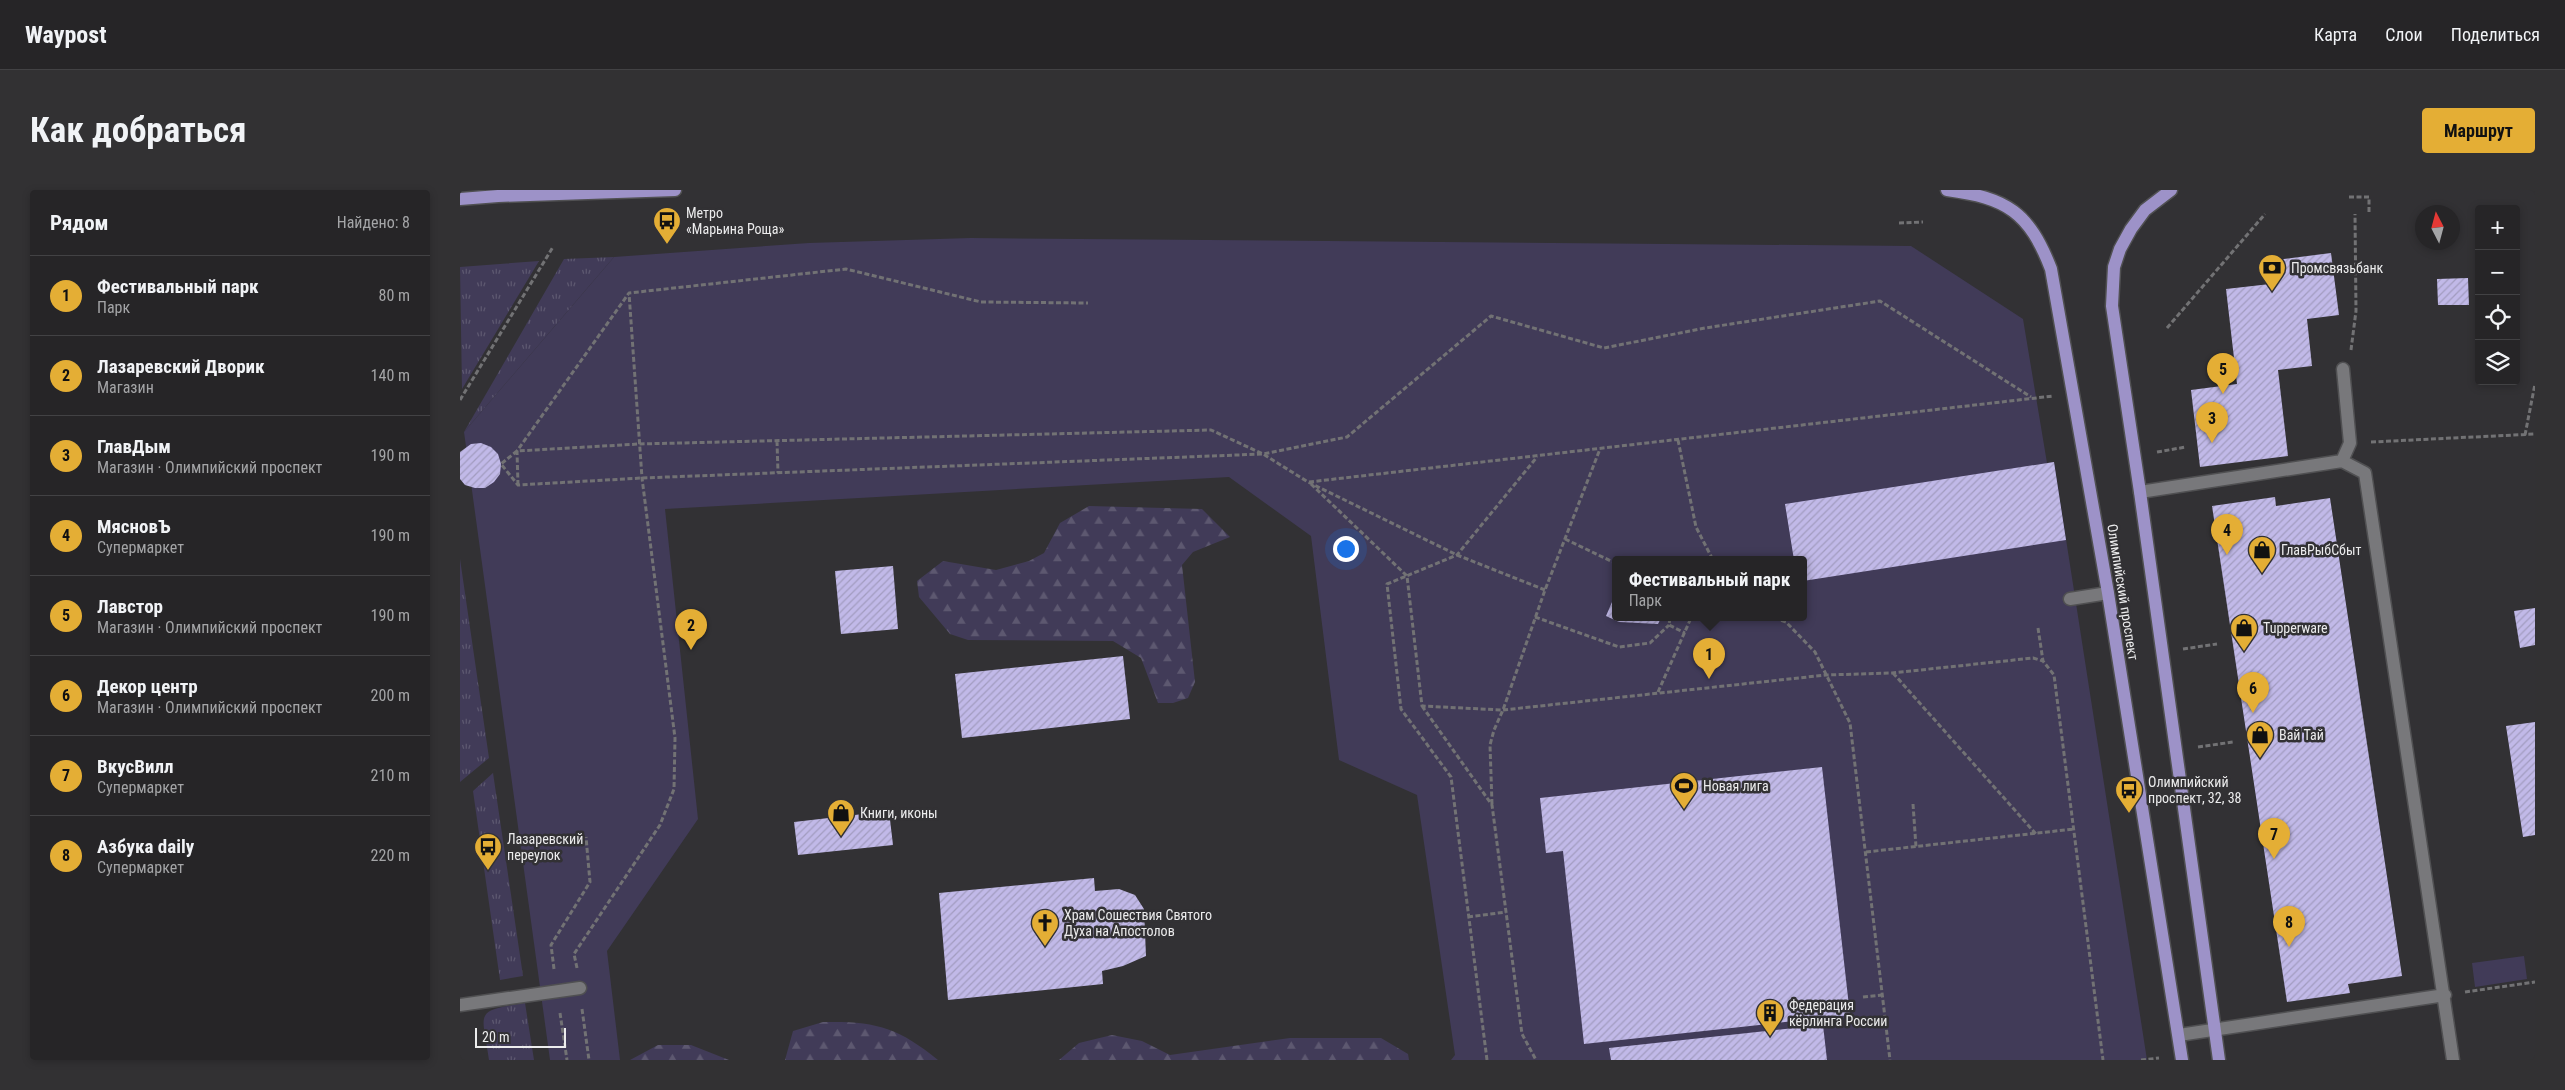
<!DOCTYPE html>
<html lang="ru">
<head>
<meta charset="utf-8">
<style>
  :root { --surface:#262527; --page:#323133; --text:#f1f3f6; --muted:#a4a5a7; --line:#424244; --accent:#e4ae35 }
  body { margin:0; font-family:"Roboto Condensed",sans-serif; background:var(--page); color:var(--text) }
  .controls { position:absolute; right:15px; top:15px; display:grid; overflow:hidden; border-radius:5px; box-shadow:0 2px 8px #0003 }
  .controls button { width:45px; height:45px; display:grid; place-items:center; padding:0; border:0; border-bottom:1px solid var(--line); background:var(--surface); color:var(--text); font:25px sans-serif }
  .compass { position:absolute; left:1955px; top:15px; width:45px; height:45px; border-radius:50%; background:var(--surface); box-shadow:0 2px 8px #0003; rotate:354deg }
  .scale { position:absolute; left:15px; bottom:12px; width:91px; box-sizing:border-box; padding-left:5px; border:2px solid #ececed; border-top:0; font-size:14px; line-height:18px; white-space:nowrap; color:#ececed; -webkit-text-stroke:4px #323134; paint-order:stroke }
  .you { position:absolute; left:885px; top:358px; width:18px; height:18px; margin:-12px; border:4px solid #fff; border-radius:50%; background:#1a73e8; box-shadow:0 0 0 8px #1a73e833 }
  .badge { display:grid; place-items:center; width:32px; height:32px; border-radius:50%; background:var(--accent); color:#111; font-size:16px; font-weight:700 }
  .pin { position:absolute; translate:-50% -41px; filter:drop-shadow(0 1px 2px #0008) }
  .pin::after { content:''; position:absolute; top:26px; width:18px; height:15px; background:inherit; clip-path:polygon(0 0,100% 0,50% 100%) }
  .popup { position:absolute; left:1152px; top:366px; width:195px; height:65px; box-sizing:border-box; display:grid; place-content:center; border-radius:5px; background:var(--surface); filter:drop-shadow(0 1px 4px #0005); font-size:16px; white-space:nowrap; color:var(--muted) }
  .popup b { font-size:19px; color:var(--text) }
  .popup::after { content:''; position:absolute; left:50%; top:100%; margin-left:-10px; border:10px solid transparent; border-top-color:var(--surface) }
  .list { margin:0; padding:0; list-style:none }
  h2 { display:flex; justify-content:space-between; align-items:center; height:65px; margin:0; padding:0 20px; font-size:21px }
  h2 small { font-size:16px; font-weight:400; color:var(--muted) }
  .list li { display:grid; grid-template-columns:32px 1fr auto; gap:15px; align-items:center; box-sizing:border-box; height:80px; padding:0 20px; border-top:1px solid var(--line) }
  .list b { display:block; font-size:19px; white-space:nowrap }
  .list p { margin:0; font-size:16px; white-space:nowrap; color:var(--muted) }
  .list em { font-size:16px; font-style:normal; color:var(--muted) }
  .icon { flex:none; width:28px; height:28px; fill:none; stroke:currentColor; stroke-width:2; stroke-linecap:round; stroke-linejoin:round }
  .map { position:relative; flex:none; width:2075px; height:870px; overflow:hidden; border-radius:5px }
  header { display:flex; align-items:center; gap:30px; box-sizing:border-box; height:70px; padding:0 25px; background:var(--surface); border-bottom:1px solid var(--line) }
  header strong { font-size:24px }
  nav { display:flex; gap:28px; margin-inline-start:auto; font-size:18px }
  .intro { display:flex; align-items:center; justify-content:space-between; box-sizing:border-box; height:120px; padding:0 30px }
  h1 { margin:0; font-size:35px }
  .button { padding:12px 22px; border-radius:5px; background:var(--accent); color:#111; font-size:18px; font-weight:700 }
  main { display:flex; gap:30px; padding:0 30px }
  aside { flex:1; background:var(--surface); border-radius:5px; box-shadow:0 2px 8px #0003 }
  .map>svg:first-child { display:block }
</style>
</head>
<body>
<header>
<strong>Waypost</strong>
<nav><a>Карта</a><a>Слои</a><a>Поделиться</a></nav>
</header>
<div class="intro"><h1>Как добраться</h1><a class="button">Маршрут</a></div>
<main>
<aside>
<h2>Рядом<small>Найдено: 8</small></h2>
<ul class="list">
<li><span class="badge">1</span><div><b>Фестивальный парк</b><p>Парк</p></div><em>80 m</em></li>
<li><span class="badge">2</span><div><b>Лазаревский Дворик</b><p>Магазин</p></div><em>140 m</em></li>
<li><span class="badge">3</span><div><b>ГлавДым</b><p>Магазин · Олимпийский проспект</p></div><em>190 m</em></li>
<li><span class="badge">4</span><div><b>МясновЪ</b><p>Супермаркет</p></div><em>190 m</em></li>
<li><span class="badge">5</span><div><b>Лавстор</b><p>Магазин · Олимпийский проспект</p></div><em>190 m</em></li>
<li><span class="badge">6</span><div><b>Декор центр</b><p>Магазин · Олимпийский проспект</p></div><em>200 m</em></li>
<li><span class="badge">7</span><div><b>ВкусВилл</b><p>Супермаркет</p></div><em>210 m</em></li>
<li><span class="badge">8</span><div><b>Азбука daily</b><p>Супермаркет</p></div><em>220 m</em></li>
</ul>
</aside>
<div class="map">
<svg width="2075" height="870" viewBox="0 0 2075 870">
  <defs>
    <pattern id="grass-tufts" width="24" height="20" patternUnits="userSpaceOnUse" patternTransform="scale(1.25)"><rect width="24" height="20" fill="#413b58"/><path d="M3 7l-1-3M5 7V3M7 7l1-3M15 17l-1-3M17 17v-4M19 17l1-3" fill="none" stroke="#5d5870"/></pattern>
    <pattern id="forest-firs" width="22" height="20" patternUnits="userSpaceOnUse" patternTransform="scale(1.25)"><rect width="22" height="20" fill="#413b58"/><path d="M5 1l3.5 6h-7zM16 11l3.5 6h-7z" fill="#5d5870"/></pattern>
    <pattern id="building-hatch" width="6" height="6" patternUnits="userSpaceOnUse" patternTransform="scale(1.25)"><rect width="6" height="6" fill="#c1b9e8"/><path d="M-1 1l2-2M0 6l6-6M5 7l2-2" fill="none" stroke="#a29cc0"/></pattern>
  </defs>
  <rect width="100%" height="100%" fill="#323134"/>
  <path fill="url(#grass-tufts)" d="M154,67L4,242L104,69Z
    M79,71L2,199L0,77Z
    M0,369L29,568L0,592Z
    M33,583L63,786L40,790L13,601Z
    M65,813L74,870H29C22,821 13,821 65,813Z"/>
  <path fill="url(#forest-firs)" d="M629,316L742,319L770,347L733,362L722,375L735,492L728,508L713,513H698L681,468L653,451L508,450L490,444L459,407L457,391L483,371L536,380L569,371L584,363L600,333Z
    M363,832C415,831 438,837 478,870H325L333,841Z
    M652,845L682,851L710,865L830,848H921L948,864L949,870H599L619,853Z
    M198,855H231L269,870H170Z"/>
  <path fill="#413b58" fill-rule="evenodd" d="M511,48L1451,56L1563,129L1587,273L1594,272L1687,870H991L995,865L957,605L879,570L851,346L769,287L205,319L238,629L147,761L160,870H90L4,242L154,67L349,53ZM1155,370H1343V428H1155Z
    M2064,766L2067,789L2015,797L2012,773Z"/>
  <path fill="url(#building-hatch)" d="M1871,63L1879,125L1847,129L1852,176L1818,180L1828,266L1740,277L1731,200L1777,194L1766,99L1810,94L1807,71Z
    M2008,88L2009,115H1978L1977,89Z
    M21,253L31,257L38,264L41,274L40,284L34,292L25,298H15L5,295L0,289V262L11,254Z
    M1594,272L1606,350L1343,391V370H1334L1325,314Z
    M1815,307L1816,316L1870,308L1942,786L1888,794L1890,803L1827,812L1752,316Z
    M433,376L438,439L381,444L375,381Z
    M1155,405V428H1201L1198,434L1159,432L1146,426Z
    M2075,418V455L2060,458L2054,421Z
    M663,466L670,529L502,548L495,484Z
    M2075,532V645L2063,647L2046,536Z
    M1362,577L1390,825L1124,854L1103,661L1086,663L1080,608Z
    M429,621L433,655L338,665L334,632Z
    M634,688L635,701L659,699L675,705L684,719L686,766L663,776L642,781L643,794L488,810L479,703Z
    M1363,835L1367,870H1151L1149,858Z"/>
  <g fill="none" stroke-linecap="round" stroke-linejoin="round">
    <defs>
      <path id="minor" d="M1883,179L1890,253L1882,271L1905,283L1993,870
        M1680,302L1882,271
        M1610,409L1648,403
        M0,815L120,798
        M1719,845L1985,805"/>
      <path id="major" d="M1487,0C1547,8 1569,22 1591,79L1648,403L1722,870
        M1711,0L1685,20L1671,39L1660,59L1654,77L1652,116L1680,302L1759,870
        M0,9L38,6L215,0"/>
    </defs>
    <use href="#minor" stroke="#505052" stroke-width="15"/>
    <use href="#major" stroke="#505052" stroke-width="15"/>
    <path stroke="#727274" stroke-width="3" stroke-dasharray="5 2.5" stroke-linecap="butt" d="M1889,7H1909V23
      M1439,33L1463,32
      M1707,138L1805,24
      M1891,160L1896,121L1895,24
      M0,210L93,57
      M2065,245L2075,194
      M1218,250L1236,337L1253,370
      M317,251L318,283
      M1911,252L2075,244
      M1697,262L1726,257
      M849,292L1593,206
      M851,294L947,386L962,516L1043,520L1366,485L1432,483L1573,468L1583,471L1594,485L1643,870
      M58,295L57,261L169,103L386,79L521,112L628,113
      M1105,349L1155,373
      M1085,400L997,365L848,292L803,264L751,240L179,254L57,261L41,274L58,295L182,288L803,264L887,247L1031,126L1144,158L1245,138L1420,111L1571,207
      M1075,427L1159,457L1190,453L1209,435
      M1210,428L1209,435L1225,443
      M1314,428L1326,432L1355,462L1390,533L1430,870
      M1578,438L1583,471
      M1723,459L1757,454
      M1433,483L1576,644
      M1198,502L1231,428
      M962,516L1032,615L1062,844L1076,870
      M1738,557L1773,552
      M1032,614L1030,555L1034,540L1043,520L1085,400L1140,259
      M1453,614L1456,657
      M1406,662L1614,639
      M1008,727L1046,722
      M117,778L114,764L200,635L214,599L215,548L182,288L169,103
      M94,779L91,755L130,692L126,647
      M2005,802L2075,792
      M1403,807L1422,805
      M122,819L129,870
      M100,823L107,870
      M1027,870L991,587L941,519L927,394L997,365L1077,267
      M1681,870L1699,868"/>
    <use href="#minor" stroke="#78787b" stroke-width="12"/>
    <use href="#major" stroke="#9d92c8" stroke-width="12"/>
  </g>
  <defs>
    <symbol id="bus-pin" viewBox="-11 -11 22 30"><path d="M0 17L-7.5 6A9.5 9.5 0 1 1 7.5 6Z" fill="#e4ae35" stroke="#323134"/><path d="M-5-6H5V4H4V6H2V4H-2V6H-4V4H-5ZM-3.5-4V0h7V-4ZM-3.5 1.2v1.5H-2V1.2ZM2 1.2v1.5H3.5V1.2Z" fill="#111"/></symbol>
    <symbol id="bank-pin" viewBox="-11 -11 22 30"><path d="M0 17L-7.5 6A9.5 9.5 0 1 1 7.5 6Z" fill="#e4ae35" stroke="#323134"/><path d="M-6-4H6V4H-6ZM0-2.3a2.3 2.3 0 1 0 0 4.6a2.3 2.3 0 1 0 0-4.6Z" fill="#111"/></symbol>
    <symbol id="shop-pin" viewBox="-11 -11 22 30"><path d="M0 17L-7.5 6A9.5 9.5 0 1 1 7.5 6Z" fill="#e4ae35" stroke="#323134"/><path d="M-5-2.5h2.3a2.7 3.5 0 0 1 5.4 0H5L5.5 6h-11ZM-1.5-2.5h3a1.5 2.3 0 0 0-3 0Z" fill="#111"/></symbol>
    <symbol id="stadium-pin" viewBox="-11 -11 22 30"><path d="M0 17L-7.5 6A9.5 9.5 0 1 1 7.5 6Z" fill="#e4ae35" stroke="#323134"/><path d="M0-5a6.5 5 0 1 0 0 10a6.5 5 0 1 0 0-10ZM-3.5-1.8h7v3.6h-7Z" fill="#111"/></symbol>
    <symbol id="church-pin" viewBox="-11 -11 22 30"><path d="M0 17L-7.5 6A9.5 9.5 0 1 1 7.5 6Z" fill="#e4ae35" stroke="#323134"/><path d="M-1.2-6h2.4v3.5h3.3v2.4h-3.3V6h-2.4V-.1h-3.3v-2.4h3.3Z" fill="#111"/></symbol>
    <symbol id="building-pin" viewBox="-11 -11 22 30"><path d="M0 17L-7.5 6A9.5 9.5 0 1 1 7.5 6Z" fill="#e4ae35" stroke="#323134"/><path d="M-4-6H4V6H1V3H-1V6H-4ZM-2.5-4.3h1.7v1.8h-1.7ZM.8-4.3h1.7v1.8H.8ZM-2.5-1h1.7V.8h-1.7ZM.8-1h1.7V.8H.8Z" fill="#111"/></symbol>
  </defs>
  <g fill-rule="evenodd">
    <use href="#bus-pin" x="191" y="15" width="32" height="43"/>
    <use href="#bank-pin" x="1796" y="62" width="32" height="43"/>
    <use href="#shop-pin" x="1786" y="344" width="32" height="43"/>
    <use href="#shop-pin" x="1768" y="422" width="32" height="43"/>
    <use href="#shop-pin" x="1784" y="529" width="32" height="43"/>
    <use href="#stadium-pin" x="1208" y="580" width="32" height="43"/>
    <use href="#bus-pin" x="1653" y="584" width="32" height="43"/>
    <use href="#shop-pin" x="365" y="607" width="32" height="43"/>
    <use href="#bus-pin" x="12" y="641" width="32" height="43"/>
    <use href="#church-pin" x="569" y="717" width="32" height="43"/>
    <use href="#building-pin" x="1294" y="807" width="32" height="43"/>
  </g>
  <g text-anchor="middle" stroke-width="5" stroke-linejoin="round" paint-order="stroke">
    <g font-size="14" fill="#ececed" stroke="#323134" text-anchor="start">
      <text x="226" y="28">Метро<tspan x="226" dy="16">«Марьина Роща»</tspan></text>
      <text x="1831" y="83">Промсвязьбанк</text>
      <text x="1821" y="365">ГлавРыбСбыт</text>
      <text x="1803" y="443">Tupperware</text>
      <text x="1819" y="550">Вай Тай</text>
      <text x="1688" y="597">Олимпийский<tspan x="1688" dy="16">проспект, 32, 38</tspan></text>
      <text x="1243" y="601">Новая лига</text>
      <text x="400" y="628">Книги, иконы</text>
      <text x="47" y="654">Лазаревский<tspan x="47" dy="16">переулок</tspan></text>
      <text x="604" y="730">Храм Сошествия Святого<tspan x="604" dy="16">Духа на Апостолов</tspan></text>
      <text x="1329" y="820">Федерация<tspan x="1329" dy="16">кёрлинга России</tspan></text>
    </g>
    <g font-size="14" fill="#ececed" stroke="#323134">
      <text transform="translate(1663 402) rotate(81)" y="5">Олимпийский проспект</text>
    </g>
  </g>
</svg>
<div class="controls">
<button>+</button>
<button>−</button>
<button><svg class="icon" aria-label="locate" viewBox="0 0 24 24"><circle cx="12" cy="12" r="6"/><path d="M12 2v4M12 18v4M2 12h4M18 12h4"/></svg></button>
<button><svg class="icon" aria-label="layers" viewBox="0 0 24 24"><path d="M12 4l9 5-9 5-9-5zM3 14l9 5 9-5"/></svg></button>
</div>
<svg class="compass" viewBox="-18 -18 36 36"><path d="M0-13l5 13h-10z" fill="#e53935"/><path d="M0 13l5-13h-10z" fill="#a4a5a7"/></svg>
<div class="scale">20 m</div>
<div class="you"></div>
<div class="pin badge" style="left:1249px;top:489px">1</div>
<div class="popup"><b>Фестивальный парк</b>Парк</div>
<div class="pin badge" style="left:231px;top:460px">2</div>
<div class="pin badge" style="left:1752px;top:253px">3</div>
<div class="pin badge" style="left:1767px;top:365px">4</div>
<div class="pin badge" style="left:1763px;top:204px">5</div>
<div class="pin badge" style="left:1793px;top:523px">6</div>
<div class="pin badge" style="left:1814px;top:669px">7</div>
<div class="pin badge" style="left:1829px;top:757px">8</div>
</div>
</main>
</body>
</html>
